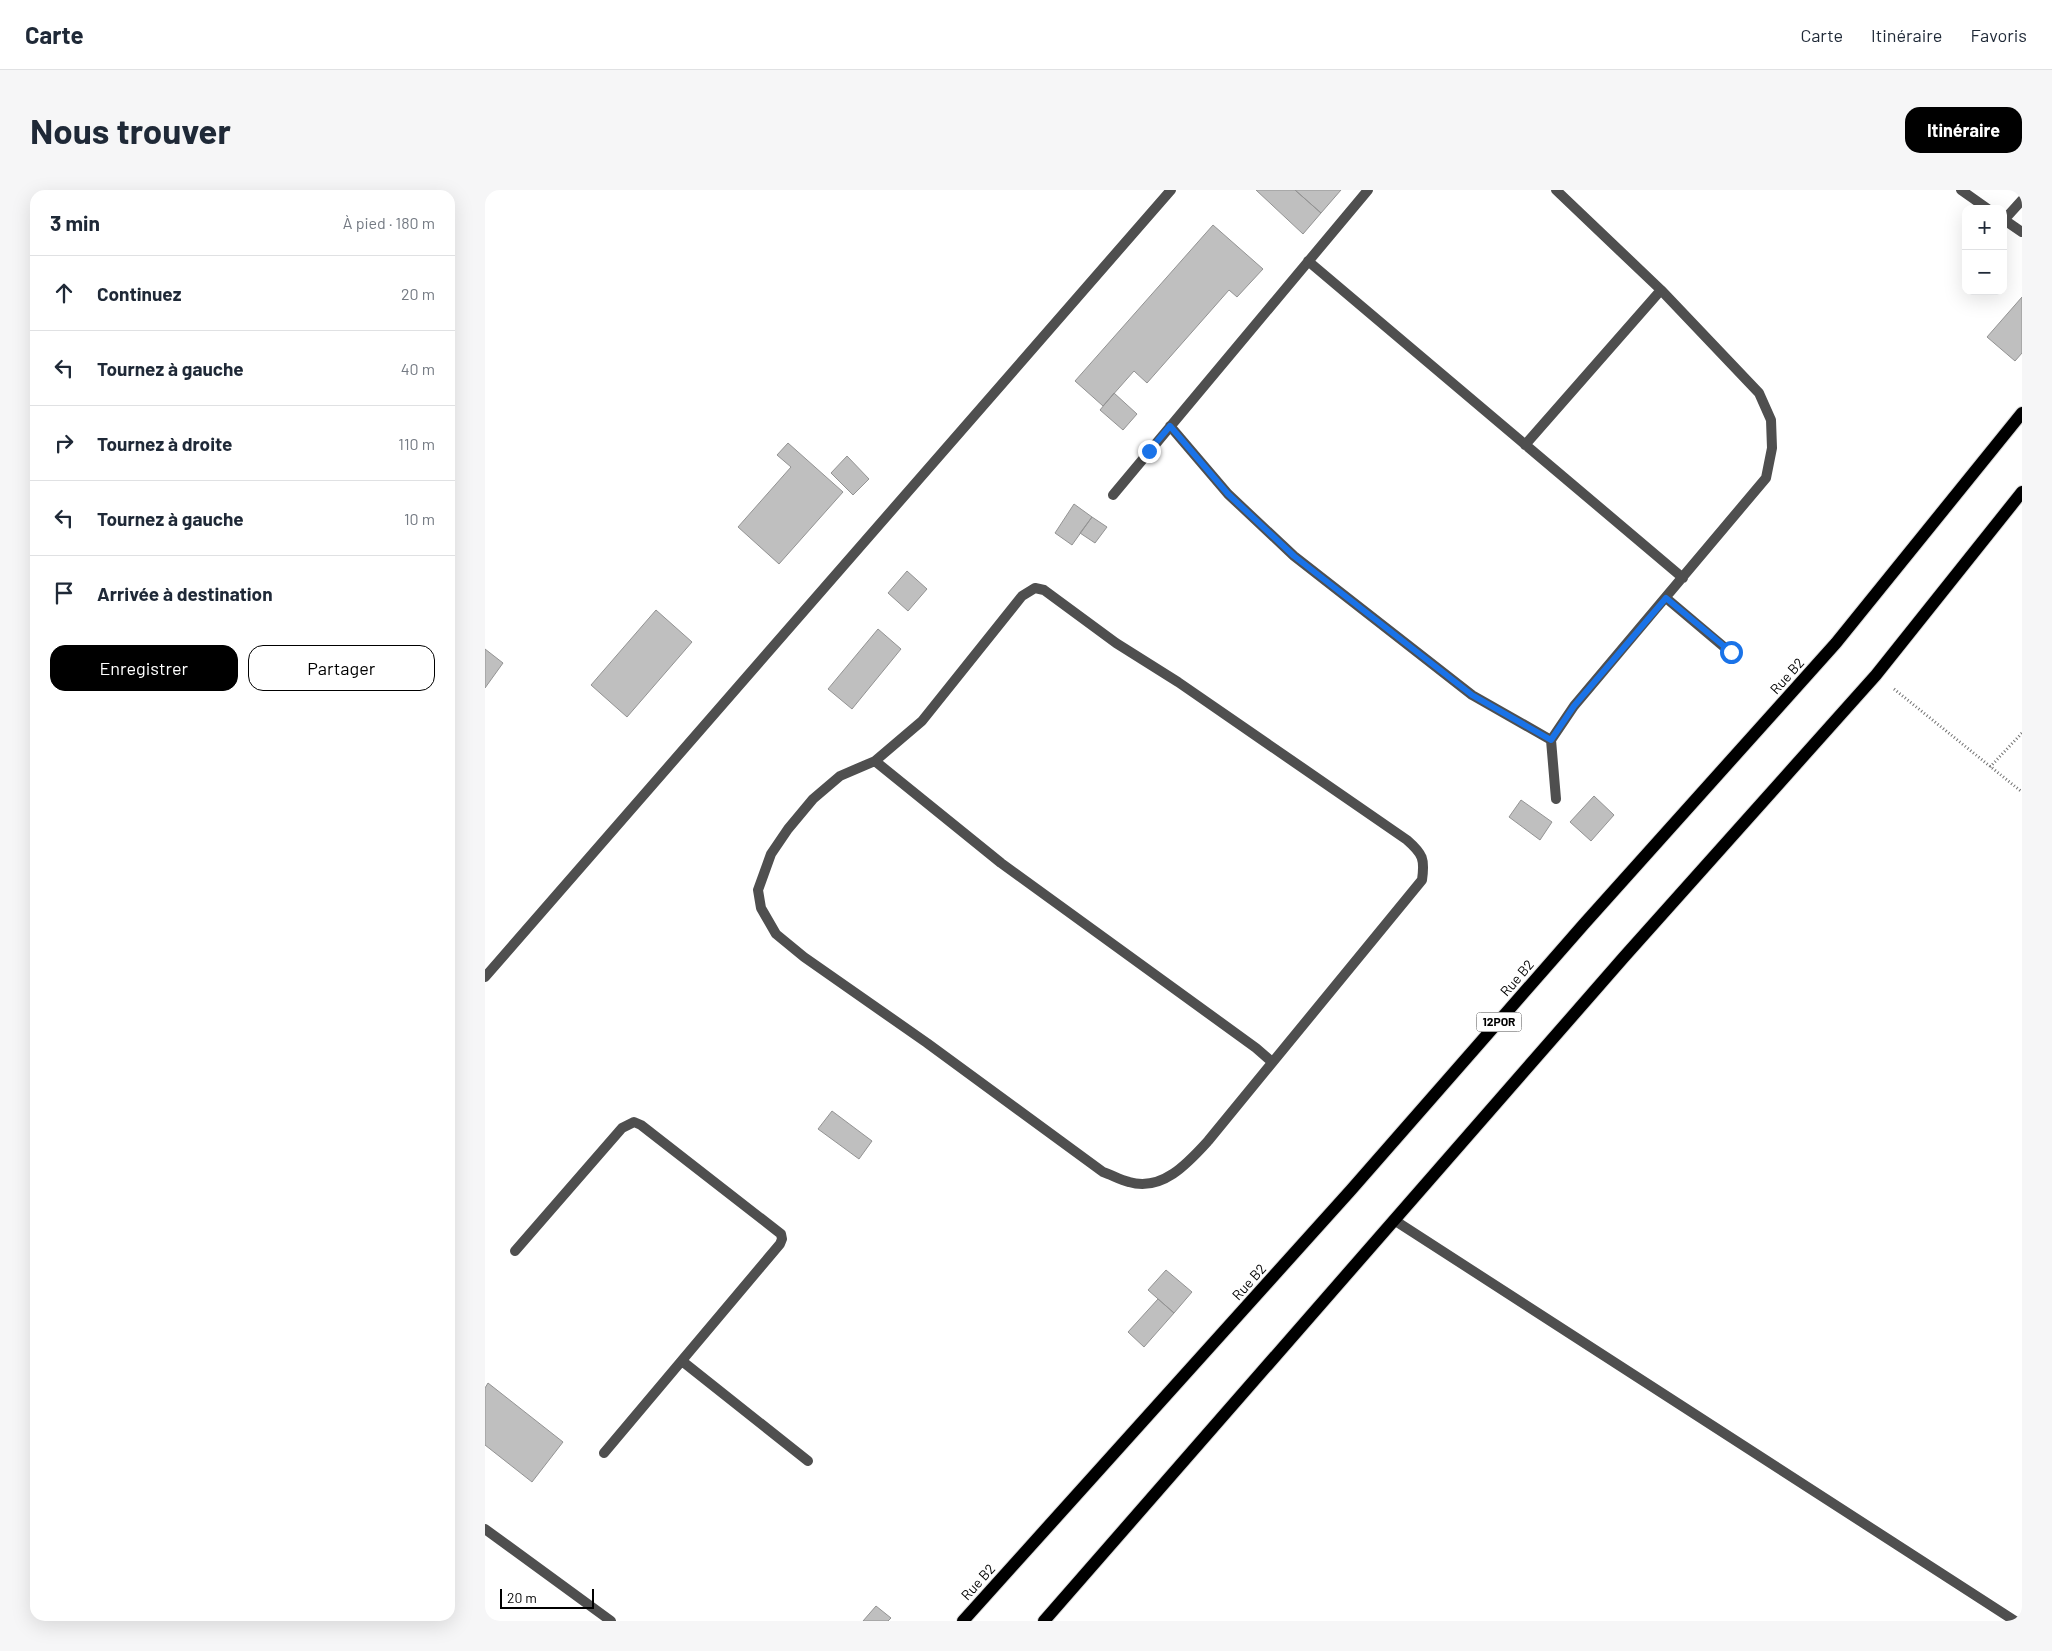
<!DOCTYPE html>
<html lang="fr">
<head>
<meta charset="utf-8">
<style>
  :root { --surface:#fff; --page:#f6f6f7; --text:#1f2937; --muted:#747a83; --line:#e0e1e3; --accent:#000 }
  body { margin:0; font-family:Barlow,sans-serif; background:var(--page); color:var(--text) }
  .controls { position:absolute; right:15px; top:15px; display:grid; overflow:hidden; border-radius:10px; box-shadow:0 5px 20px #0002 }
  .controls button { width:45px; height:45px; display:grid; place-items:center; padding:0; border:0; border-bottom:1px solid var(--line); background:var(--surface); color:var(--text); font:25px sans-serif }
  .scale { position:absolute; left:15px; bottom:12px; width:94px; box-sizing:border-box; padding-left:5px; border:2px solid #000; border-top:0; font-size:14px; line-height:18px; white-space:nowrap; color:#000; -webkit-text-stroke:4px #fff; paint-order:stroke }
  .stop { position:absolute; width:15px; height:15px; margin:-11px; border:4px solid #1a73e8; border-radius:50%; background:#fff }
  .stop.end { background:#1a73e8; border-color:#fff; box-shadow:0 1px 5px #0008 }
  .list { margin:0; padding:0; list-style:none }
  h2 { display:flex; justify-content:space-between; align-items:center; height:65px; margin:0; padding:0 20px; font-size:21px }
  h2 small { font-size:16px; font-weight:400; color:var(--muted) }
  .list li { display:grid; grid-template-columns:32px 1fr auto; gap:15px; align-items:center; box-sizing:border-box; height:75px; padding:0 20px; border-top:1px solid var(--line) }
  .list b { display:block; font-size:19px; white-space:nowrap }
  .list em { font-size:16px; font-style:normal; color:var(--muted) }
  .actions { display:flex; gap:10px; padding:15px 20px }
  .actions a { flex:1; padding:11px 0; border:1px solid var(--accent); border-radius:15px; text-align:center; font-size:18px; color:var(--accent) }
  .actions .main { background:var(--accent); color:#fff }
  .icon { flex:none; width:28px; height:28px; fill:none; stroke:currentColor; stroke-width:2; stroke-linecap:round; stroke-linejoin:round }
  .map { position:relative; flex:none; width:1537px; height:1431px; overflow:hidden; border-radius:15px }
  header { display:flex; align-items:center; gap:30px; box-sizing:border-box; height:70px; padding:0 25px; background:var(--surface); border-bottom:1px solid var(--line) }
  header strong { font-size:24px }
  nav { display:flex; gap:28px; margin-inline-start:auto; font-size:18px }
  .intro { display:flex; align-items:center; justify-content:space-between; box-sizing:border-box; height:120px; padding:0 30px }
  h1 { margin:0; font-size:35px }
  .button { padding:12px 22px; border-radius:15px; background:var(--accent); color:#fff; font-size:18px; font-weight:700 }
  main { display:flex; gap:30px; padding:0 30px }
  aside { flex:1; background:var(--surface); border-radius:15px; box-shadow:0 5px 20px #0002 }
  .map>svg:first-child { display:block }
</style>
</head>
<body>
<header>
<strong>Carte</strong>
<nav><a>Carte</a><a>Itinéraire</a><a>Favoris</a></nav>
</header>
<div class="intro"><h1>Nous trouver</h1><a class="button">Itinéraire</a></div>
<main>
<aside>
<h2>3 min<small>À pied · 180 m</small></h2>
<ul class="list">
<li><svg class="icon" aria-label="ahead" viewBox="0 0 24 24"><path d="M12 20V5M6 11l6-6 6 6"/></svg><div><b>Continuez</b></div><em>20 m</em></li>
<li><svg class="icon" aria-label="left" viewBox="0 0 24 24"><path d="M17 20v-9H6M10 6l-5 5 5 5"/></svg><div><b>Tournez à gauche</b></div><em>40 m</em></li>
<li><svg class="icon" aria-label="right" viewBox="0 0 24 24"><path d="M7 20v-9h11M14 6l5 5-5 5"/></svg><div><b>Tournez à droite</b></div><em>110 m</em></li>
<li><svg class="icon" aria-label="left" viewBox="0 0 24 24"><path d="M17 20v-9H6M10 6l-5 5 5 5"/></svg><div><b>Tournez à gauche</b></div><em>10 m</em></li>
<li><svg class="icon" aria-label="arrive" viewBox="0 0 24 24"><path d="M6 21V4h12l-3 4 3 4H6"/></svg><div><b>Arrivée à destination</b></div></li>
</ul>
<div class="actions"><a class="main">Enregistrer</a><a>Partager</a></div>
</aside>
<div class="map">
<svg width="1537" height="1431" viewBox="0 0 1537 1431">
  <rect width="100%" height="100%" fill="#fff"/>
  <path fill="#bfbfbf" stroke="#939393" d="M771,0H810L836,23L818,44Z
    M810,0H856L836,23Z
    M728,35L778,79L752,107L744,100L662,193L649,181L618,216L590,191Z
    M1537,107V163L1530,171L1502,147Z
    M629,203L652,224L638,240L615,220Z
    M303,253L358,302L294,374L253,337L306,277L292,265Z
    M362,266L384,289L368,305L346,283Z
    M589,314L607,327L587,355L570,343Z
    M607,327L622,337L610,353L595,343Z
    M422,381L442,399L423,421L403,403Z
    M171,420L207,452L142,527L106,495Z
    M393,439L416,459L367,519L343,499Z
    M0,459L18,473L0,498Z
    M1109,606L1129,625L1106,651L1085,632Z
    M1036,610L1067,632L1055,650L1024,627Z
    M347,921L387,951L374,969L333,939Z
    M681,1080L707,1102L689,1123L663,1100Z
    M673,1109L689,1123L659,1157L643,1142Z
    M3,1193L78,1252L47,1292L0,1255V1198Z
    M391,1416L406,1428L403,1431H378Z"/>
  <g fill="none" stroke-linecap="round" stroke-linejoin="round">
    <defs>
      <path id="primary" d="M478,1431L866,1000L1099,734L1351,453L1537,223
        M559,1431L1139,767L1391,485L1537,302"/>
    </defs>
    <use href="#primary" stroke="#dbdbdb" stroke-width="14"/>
    <path stroke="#717171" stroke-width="3" stroke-dasharray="1 2.5" stroke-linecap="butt" d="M1409,499L1537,602
      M1505,577L1537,543"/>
    <path stroke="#4f4f4f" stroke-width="10" d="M1071,0L1176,100L1274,203L1286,230L1287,258L1281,288L1089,516L1066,550L1071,609
      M1476,0L1503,19
      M1518,29L1537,42
      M1519,30L1537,10
      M823,71L1198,388
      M685,236L743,304L809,366L987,505L1066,550
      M1040,255L1176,100
      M628,305L883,0
      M550,398L559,400L631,453L693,492L922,650C938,664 940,669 937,690L723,951C703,973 677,1002 644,992C635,990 627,985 618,982L442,853L319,767L291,744L276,718L273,700L286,664L303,639L328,609L355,586L390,571L437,531L537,406Z
      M1181,408L1245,462
      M390,571L516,673L771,858L787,872
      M0,787L686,0
      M30,1061L137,938L149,932L156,935L296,1044L297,1049L295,1054L119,1263
      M197,1171L323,1271"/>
    <path stroke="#4f4f4f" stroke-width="10" d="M909,1030L1530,1431
      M0,1339L126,1431"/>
    <use href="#primary" stroke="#000" stroke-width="12"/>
  </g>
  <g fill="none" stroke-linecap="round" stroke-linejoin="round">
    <path stroke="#1a73e8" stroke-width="6" d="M664,261L685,236L743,304L809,366L987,505L1066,550L1089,516L1181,408L1246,462"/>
  </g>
  <g text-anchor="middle" stroke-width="4.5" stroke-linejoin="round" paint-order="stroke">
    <rect fill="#fff" stroke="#4c4c4c" stroke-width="1" x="991.5" y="822.5" width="45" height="19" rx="4"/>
    <g font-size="12" font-weight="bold" fill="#000">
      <text x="1014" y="836">12POR</text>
    </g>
    <g font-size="14" fill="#000" stroke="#fff">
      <text transform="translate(1302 486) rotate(-48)" y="5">Rue B2</text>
      <text transform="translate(1032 788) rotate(-49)" y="5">Rue B2</text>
      <text transform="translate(764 1092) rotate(-48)" y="5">Rue B2</text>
      <text transform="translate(493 1392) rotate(-48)" y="5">Rue B2</text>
    </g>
  </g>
</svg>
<div class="controls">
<button>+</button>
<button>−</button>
</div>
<div class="scale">20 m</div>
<div class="stop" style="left:1246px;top:462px"></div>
<div class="stop end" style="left:664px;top:261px"></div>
</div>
</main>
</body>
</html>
